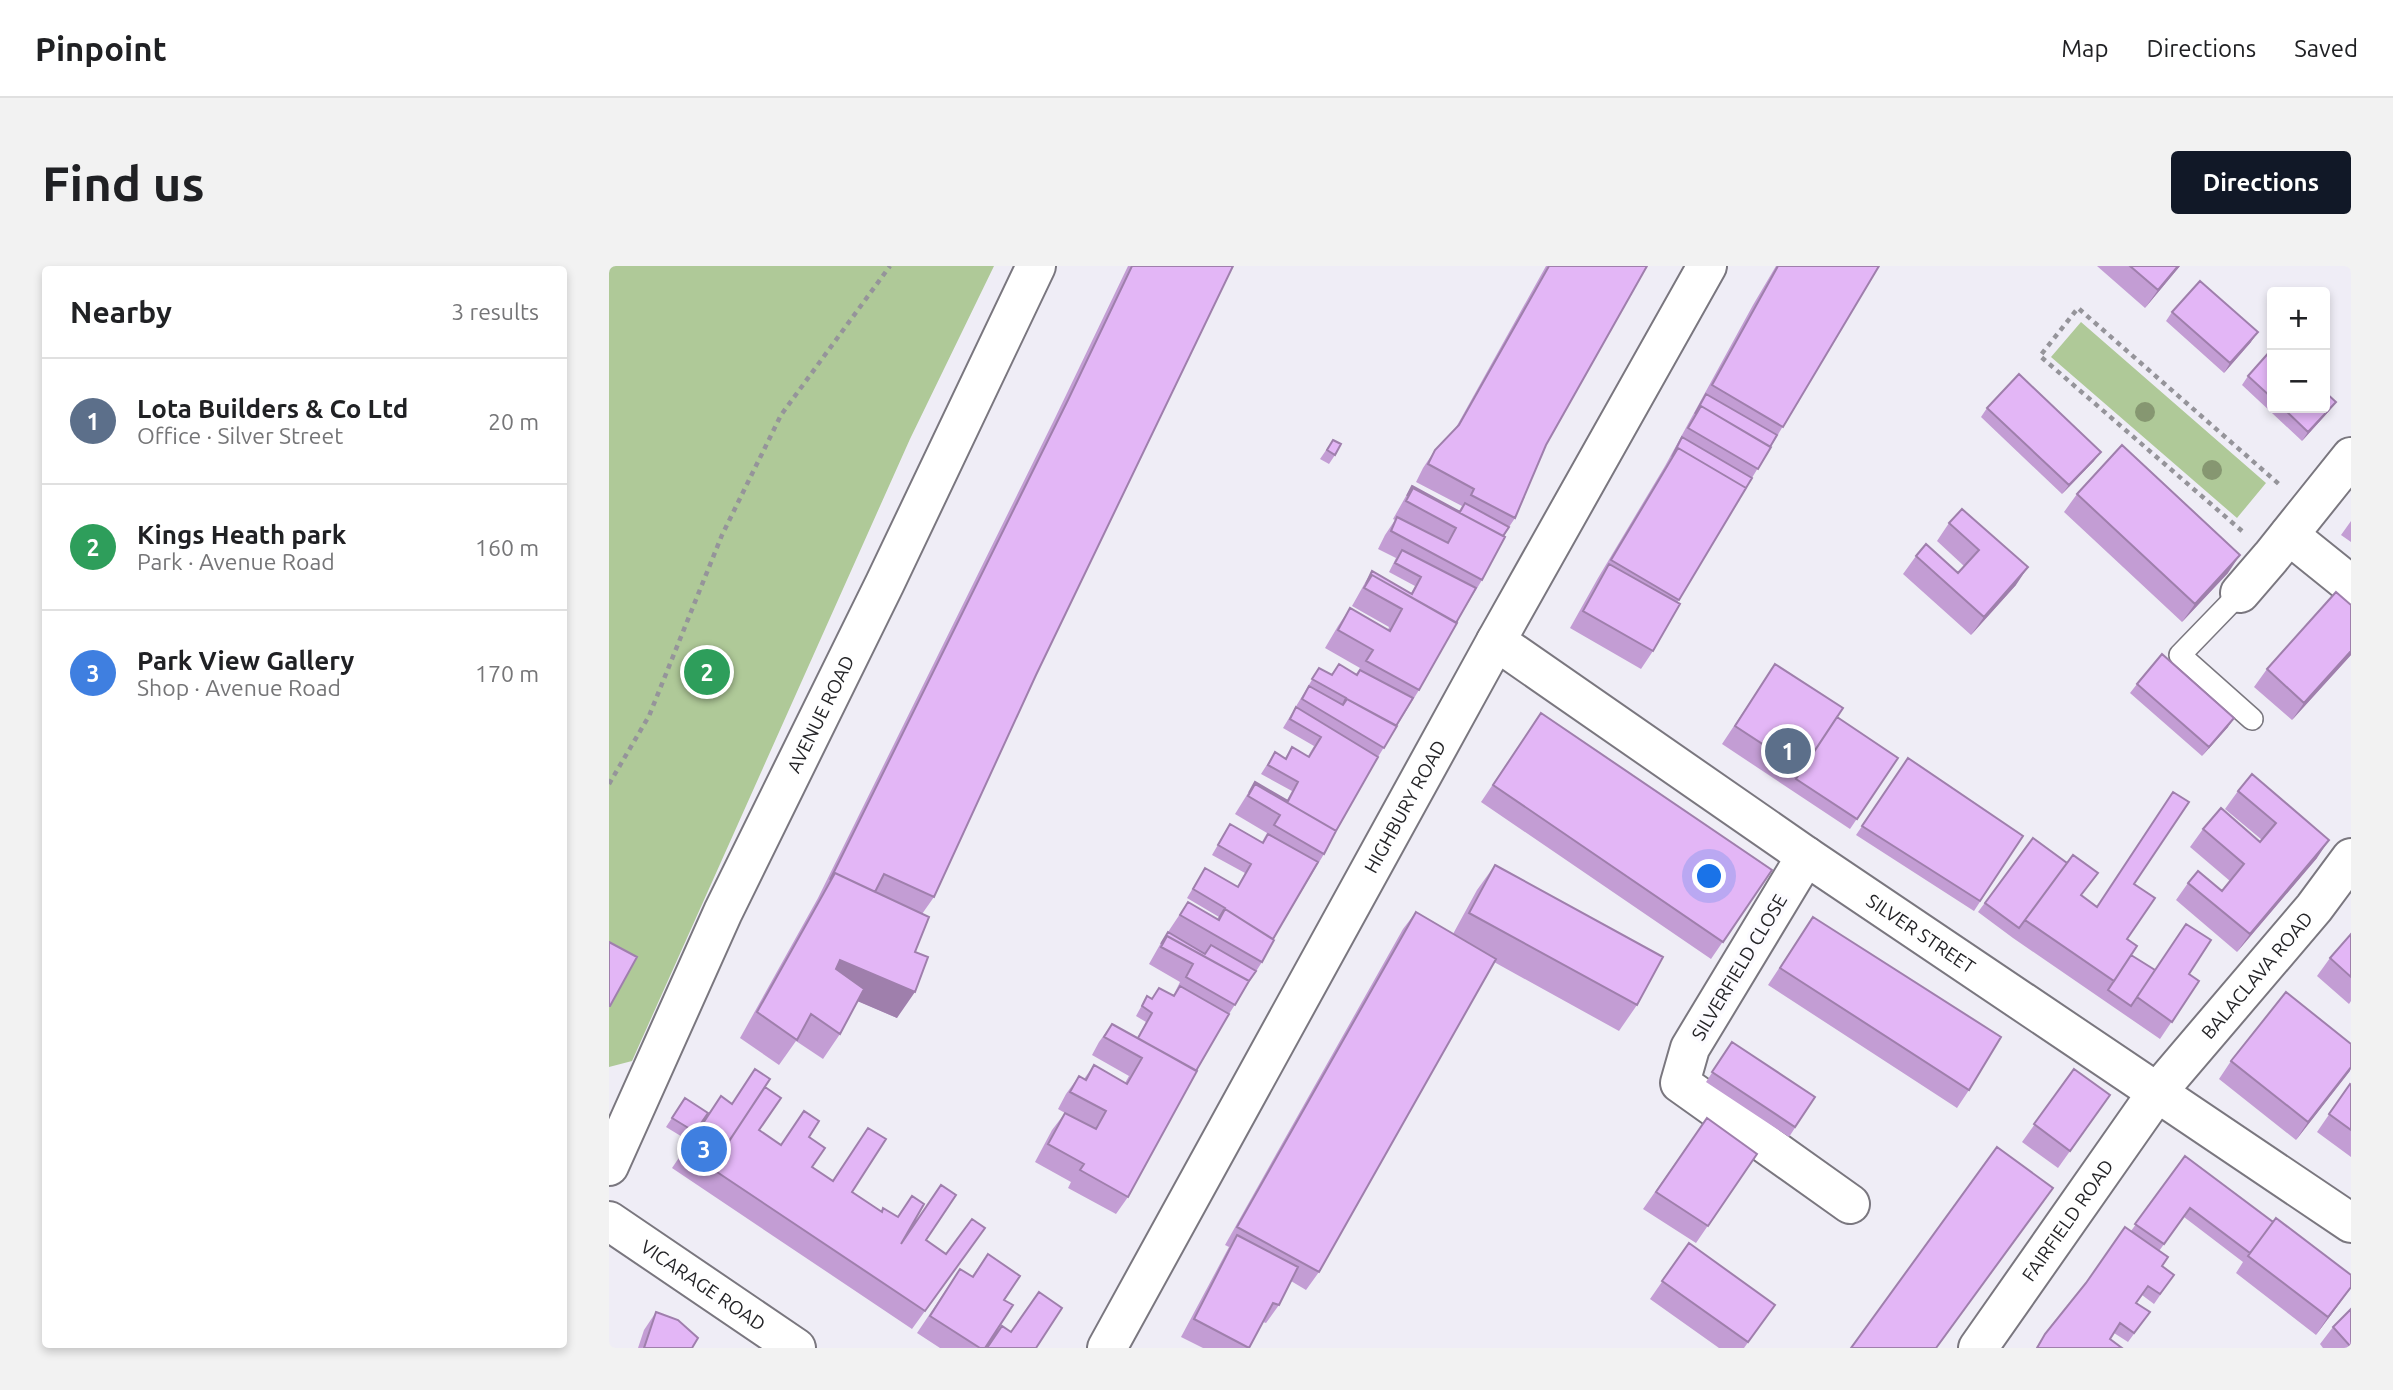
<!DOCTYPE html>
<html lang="en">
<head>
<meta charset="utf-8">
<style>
  :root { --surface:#fff; --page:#f2f2f2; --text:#202124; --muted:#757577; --line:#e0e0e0; --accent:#111827 }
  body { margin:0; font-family:Ubuntu,sans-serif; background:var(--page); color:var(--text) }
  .controls { position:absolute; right:21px; top:21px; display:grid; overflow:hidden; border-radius:7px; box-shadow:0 4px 10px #0003 }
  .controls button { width:63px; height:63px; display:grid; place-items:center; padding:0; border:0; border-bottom:2px solid var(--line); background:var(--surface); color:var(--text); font:35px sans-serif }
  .you { position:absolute; left:1101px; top:611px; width:24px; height:24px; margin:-18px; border:5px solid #fff; border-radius:50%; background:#1a73e8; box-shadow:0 0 0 10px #1a73e833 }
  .badge { display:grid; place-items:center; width:46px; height:46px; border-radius:50%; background:var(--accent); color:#fff; font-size:23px; font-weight:700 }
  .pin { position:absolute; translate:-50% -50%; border:4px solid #fff; box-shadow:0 2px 7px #0006 }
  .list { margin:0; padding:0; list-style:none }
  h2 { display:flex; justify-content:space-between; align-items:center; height:91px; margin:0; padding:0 28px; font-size:30px }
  h2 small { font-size:23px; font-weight:400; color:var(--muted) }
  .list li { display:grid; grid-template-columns:46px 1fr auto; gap:21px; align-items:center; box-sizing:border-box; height:126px; padding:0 28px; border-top:2px solid var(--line) }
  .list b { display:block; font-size:26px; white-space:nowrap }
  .list p { margin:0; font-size:23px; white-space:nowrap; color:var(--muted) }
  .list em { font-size:23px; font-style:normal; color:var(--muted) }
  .map { position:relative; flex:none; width:1742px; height:1082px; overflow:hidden; border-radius:7px }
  header { display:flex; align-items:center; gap:42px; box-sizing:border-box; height:98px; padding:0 35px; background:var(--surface); border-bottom:2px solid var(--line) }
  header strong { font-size:33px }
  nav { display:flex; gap:38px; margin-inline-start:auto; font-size:24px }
  .intro { display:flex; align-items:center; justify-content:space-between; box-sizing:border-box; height:168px; padding:0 42px }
  h1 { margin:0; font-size:49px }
  .button { padding:18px 32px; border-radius:7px; background:var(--accent); color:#fff; font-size:24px; font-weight:700 }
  main { display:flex; gap:42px; padding:0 42px }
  aside { flex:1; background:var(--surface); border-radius:7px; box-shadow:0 4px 10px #0003 }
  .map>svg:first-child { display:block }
</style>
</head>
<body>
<header>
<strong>Pinpoint</strong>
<nav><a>Map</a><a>Directions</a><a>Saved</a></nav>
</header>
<div class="intro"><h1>Find us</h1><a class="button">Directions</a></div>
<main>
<aside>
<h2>Nearby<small>3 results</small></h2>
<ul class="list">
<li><span class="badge" style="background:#5c6f8a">1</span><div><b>Lota Builders &amp; Co Ltd</b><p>Office · Silver Street</p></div><em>20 m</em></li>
<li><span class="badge" style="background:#2e9e5b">2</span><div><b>Kings Heath park</b><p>Park · Avenue Road</p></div><em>160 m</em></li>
<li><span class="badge" style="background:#3f7fe0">3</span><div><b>Park View Gallery</b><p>Shop · Avenue Road</p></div><em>170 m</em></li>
</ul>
</aside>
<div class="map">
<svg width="1742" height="1082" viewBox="0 0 1742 1082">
  <rect width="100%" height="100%" fill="#efedf6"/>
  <path fill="#afc998" d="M0,0H385L301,173L23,795L0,801Z
    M1472,56L1657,217L1628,252L1442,91Z"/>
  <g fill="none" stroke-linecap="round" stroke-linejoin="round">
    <defs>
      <path id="service" d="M1631,327L1571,389L1643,453"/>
      <g id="minor">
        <path d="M1680,269L1742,319"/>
        <path d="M1631,327L1662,291L1742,191"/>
        <path id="s1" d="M887,375L1197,590L1742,957"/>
        <path d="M1197,590L1081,782L1071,817L1241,938"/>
        <path id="s2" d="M498,1082L887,375L1098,0"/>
        <path id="s3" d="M1369,1082L1549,825L1705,642L1742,592"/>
      </g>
      <g id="tertiary">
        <path id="s4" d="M0,900L114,646L276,317L427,0"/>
      </g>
      <g id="secondary">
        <path id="s5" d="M0,955L187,1082"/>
      </g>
    </defs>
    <use href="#service" stroke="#7a777f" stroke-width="24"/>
    <use href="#minor" stroke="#7a777f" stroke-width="42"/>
    <use href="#tertiary" stroke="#7a777f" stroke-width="42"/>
    <use href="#secondary" stroke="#7a777f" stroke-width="42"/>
    <path stroke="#95949a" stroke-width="4.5" stroke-dasharray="5 5" stroke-linecap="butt" d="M1633,265L1431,90L1469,42L1671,219
      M0,518L40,450L113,269L172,149L281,0"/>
    <use href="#service" stroke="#fff" stroke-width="21"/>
    <use href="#minor" stroke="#fff" stroke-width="38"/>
    <use href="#tertiary" stroke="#fff" stroke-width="38"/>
    <use href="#secondary" stroke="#fff" stroke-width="38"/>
  </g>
  <g fill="#869771">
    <circle cx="1536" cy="146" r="10"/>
    <circle cx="1603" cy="204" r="10"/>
  </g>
  <path fill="#c39dd4" d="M519,0H624L427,409L325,631L313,648L306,686L288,752L249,735L231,768L214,793L187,775L170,799L131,772L209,632L446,152Z
    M937,0H1038L937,179L906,252L900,261L873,314L847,357L810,424L769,491L727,565L715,588L664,673L653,696L620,748L587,805L519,931L507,948L459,922L462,916L426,896L443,864L456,847L449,843L457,828L470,810L475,813L485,799L516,817L520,810L483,789L490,776L503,758L528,772L537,756L527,750L538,730L543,733L550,722L564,730L571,716L540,698L553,675L579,636L608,653L610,651L578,632L596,602L628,621L636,607L603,589L621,558L653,576L658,567L626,548L646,516L678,534L683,525L652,508L666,486L676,492L683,481L699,490L705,480L674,462L710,402L722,409L730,398L747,408L751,402L716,382L729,360L741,342L779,364L780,361L743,340L757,315L763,305L802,327L806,320L780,306L787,292L769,283L776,269L786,254L784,253L797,230L803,220L850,245L853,240L807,216L814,202L826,184L845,165Z
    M1167,0H1270L1068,337L1044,385L1032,403L961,362L989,312L1056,200L1144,39Z
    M1488,0H1571L1536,42Z
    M1563,46L1642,76L1615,107L1557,55Z
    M1663,83V142H1716L1720,145L1693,175L1633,119L1639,110Z
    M1378,142L1485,195L1453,228L1372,151Z
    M724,174L726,189L720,198L711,193Z
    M1468,228L1619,307L1573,356L1455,246Z
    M1742,255V276L1732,269Z
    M1340,257L1407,319L1362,369L1294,308L1307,290L1349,307L1355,300L1328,275Z
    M1742,339V389L1683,454L1645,421L1658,403Z
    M1166,398L1228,451L1289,492L1241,563L1113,478Z
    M1528,418L1619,461L1593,490L1521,427Z
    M932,447L1163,604L1102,693L872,536Z
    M1299,492L1414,570L1365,645L1247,569Z
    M1629,525L1708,592L1628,686L1567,634L1579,617L1613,625L1621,615L1581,581L1594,563L1651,576L1653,574L1616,543Z
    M1424,572L1472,630L1488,640L1525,618L1518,673L1522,689L1546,704L1580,708L1590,715L1551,773L1404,672L1369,646Z
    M886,599L1028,739L1010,765L885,696L710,1006L697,1024L682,1015L670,1039L657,1057L654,1056L640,1082H594L572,1071L620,981L616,979L794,663L807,646L844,668L868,624Z
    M1204,651L1360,824L1348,842L1159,719Z
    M1742,668V735L1740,738L1708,710L1721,692Z
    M1123,776L1206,831L1180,871L1097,816Z
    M1622,795L1742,803L1687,874L1610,813Z
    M146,803L156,821L150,864L172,879L200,871L203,901L224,915L259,862L243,926L272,945L274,942L288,951L303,930L294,974H317L337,988L376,962L303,1063L63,902L112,830L123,838Z
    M1465,803L1501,829L1449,902L1413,876Z
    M1741,818L1742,819V891L1708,866Z
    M76,832L99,847L80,875L57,861Z
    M1098,852L1148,888L1087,977L1034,943Z
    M1576,890L1742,1022L1707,1069L1627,1007L1634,996L1575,951L1550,985L1553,1000L1565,1009L1545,1038L1533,1029L1527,1037L1541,1046L1519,1076L1505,1067L1501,1073L1513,1082H1427L1436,1068L1522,965Z
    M1080,977L1166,1039L1135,1082H1110L1041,1033Z
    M379,988L395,1034L376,1082H331L308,1067L351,1003L363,1010Z
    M1742,1043V1082H1714L1711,1078L1724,1061Z
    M47,1046L83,1082H29L35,1064Z"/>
  <path fill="#9f7fac" d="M1569,0H1571L1536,42L1549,24Z
    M1649,66L1642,76L1615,107L1621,97Z
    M1727,136L1720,145L1693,175L1699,166Z
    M1492,186L1485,195L1453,228L1460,219Z
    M1631,289L1619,307L1573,356L1586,338Z
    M1419,301L1407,319L1362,369L1375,351Z
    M1742,385V389L1683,454L1695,437Z
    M1625,452L1619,461L1593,490L1600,481Z
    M1720,574L1708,592L1628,686L1641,668Z
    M231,694L306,726L288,752L213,720Z
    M1742,801L1741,805L1687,874L1699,856Z
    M1742,1022L1735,1031L1707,1069L1719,1051Z"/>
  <path fill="#e3b6f6" stroke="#9f7fac" stroke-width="2" d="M523,0H624L427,409L325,631L275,608L266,626L226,607L221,614L459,134Z
    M940,0H1038L937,179L906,252L862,229L865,223L819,198L826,184L850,159Z
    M1169,0H1270L1174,161L1103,119Z
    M1521,0H1569L1549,24Z
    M1591,15L1649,66L1621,97L1563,46Z
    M1663,83V132L1639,110Z
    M1410,108L1492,186L1460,219L1378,142Z
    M1716,126L1727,136L1699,166L1674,142H1716Z
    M1097,128L1168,169L1161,181L1092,140L1086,148Z
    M1092,140L1162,181L1149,203L1079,162Z
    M1073,171L1143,212L1137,222L1069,182L1063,191Z
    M724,174L732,178L726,189L718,184Z
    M1513,179L1631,289L1586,338L1468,228Z
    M1069,182L1137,222L1070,334L1002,294Z
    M803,220L851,246L856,237L900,261L894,270L804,222L798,230Z
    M804,222L896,271L873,314L782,265L788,251L839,277L847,262L797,235Z
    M1353,243L1419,301L1375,351L1307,290L1317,278L1349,307L1370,284L1340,257Z
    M793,284L867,322L847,357L763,309L757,318L763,305L803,328L812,311L786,297Z
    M1000,298L1071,338L1044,385L974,345Z
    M763,309L848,357L810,424L757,395L764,384L729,364L741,342L781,365L793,343L755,322Z
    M1727,326L1742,339V385L1695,437L1658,403Z
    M1553,388L1625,452L1600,481L1528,418Z
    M730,398L748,409L751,404L804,432L787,460L738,433L734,439L737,432L703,413L710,402L723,409Z
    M1166,398L1234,442L1193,504L1126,460Z
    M700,420L734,439L738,433L788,460L775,482L693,433Z
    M687,441L769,491L727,565L646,518L640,527L646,516L679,535L689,516L659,499L666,486L677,493L683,481L700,491L712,471L681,453Z
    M932,447L1163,604L1114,676L884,519Z
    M1228,451L1289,492L1248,553L1187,513Z
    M1299,492L1414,570L1371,635L1253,560Z
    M1643,508L1720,574L1641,668L1579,617L1589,605L1613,625L1635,598L1594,563L1612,542L1651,576L1667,557L1629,525Z
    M646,518L727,565L715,588L665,559L671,549L639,530Z
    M1564,526L1580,536L1525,618L1546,632L1518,673L1528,680L1505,715L1416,654L1464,589L1489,607L1472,629L1488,641Z
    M621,558L654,577L659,568L709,596L664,673L616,643L610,652L616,642L584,623L596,602L629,621L642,598L609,579Z
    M1424,572L1458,597L1410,662L1376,637Z
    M886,599L1054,691L1028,739L860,647Z
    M226,607L320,651L306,686L319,691L306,726L231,694L227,703L255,723L231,768L202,748L188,774L148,746Z
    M579,636L610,654L616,643L665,674L653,696L571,649Z
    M807,646L887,693L710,1006L628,961Z
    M1204,651L1392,771L1360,824L1171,702Z
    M1577,658L1602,674L1580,708L1590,715L1563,756L1528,731Z
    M559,666L596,688L602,679L647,705L640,715L558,670L552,678Z
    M1742,668V711L1721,692Z
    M558,670L640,715L626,739L577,711L584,698L552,681Z
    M0,676L28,691L1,740H0Z
    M1522,689L1546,704L1522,740L1499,724Z
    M571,720L620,748L587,805L529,772L543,747L533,740L538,730L543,733L550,722L565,730Z
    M1677,726L1742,778V801L1699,856L1622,795Z
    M503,758L588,805L519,931L471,904L475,898L439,878L456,847L487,863L497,845L461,826L470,810L477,814L485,799L518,818L533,792L495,771Z
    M1123,776L1206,831L1186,861L1103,806Z
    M146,803L161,813L107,895L81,877L112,830L123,838Z
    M1465,803L1501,829L1461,885L1425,858Z
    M1741,818L1742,819V864L1720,848Z
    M156,821L172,832L150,864L172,879L195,845L210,855L200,871L216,882L203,901L224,915L259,862L277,873L243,926L273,946L274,942L289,951L303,930L315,938L292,978L332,919L347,929L317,974L337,988L363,953L376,962L316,1045L102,902Z
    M76,832L99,847L86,866L63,852Z
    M1098,852L1148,888L1099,960L1047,926Z
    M1388,881L1444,922L1327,1082H1242Z
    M1576,890L1664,956L1641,987L1581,942L1555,978L1526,958Z
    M1667,952L1742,1009V1021L1719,1051L1639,990Z
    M1516,961L1559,991L1553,1000L1565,1009L1551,1028L1539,1020L1527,1037L1541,1046L1525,1067L1511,1057L1501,1073L1513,1082H1428L1436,1068L1477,1017Z
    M628,969L689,1001L670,1039L664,1037L640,1082L585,1053Z
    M1080,977L1166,1039L1139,1076L1053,1015Z
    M379,988L411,1010L395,1034L404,1039L376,1082H371L321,1050L351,1003L364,1011Z
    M430,1026L453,1042L427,1082H378L393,1060L402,1066Z
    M1742,1043V1081L1724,1061Z
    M47,1046L69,1054L89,1072L83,1082H35Z"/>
  <g text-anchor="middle" stroke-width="7" stroke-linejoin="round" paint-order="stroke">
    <g font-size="19" fill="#242427" stroke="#fcfbff">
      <text dy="7" stroke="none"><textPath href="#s4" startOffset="499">AVENUE ROAD</textPath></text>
      <text dy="7" stroke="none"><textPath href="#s2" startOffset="618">HIGHBURY ROAD</textPath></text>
      <text dy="7" stroke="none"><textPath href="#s1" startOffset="516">SILVER STREET</textPath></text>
      <text transform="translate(1130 701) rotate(-59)" y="7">SILVERFIELD CLOSE</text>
      <text dy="7" stroke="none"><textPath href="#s3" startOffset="466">BALACLAVA ROAD</textPath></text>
      <text dy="7" stroke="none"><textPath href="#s3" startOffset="156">FAIRFIELD ROAD</textPath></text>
      <text dy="7" stroke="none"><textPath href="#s5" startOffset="114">VICARAGE ROAD</textPath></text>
    </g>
  </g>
</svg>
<div class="controls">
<button>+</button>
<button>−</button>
</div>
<div class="you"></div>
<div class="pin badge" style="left:1179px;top:485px;background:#5c6f8a">1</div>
<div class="pin badge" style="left:98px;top:406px;background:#2e9e5b">2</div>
<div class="pin badge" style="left:95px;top:883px;background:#3f7fe0">3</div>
</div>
</main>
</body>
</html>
